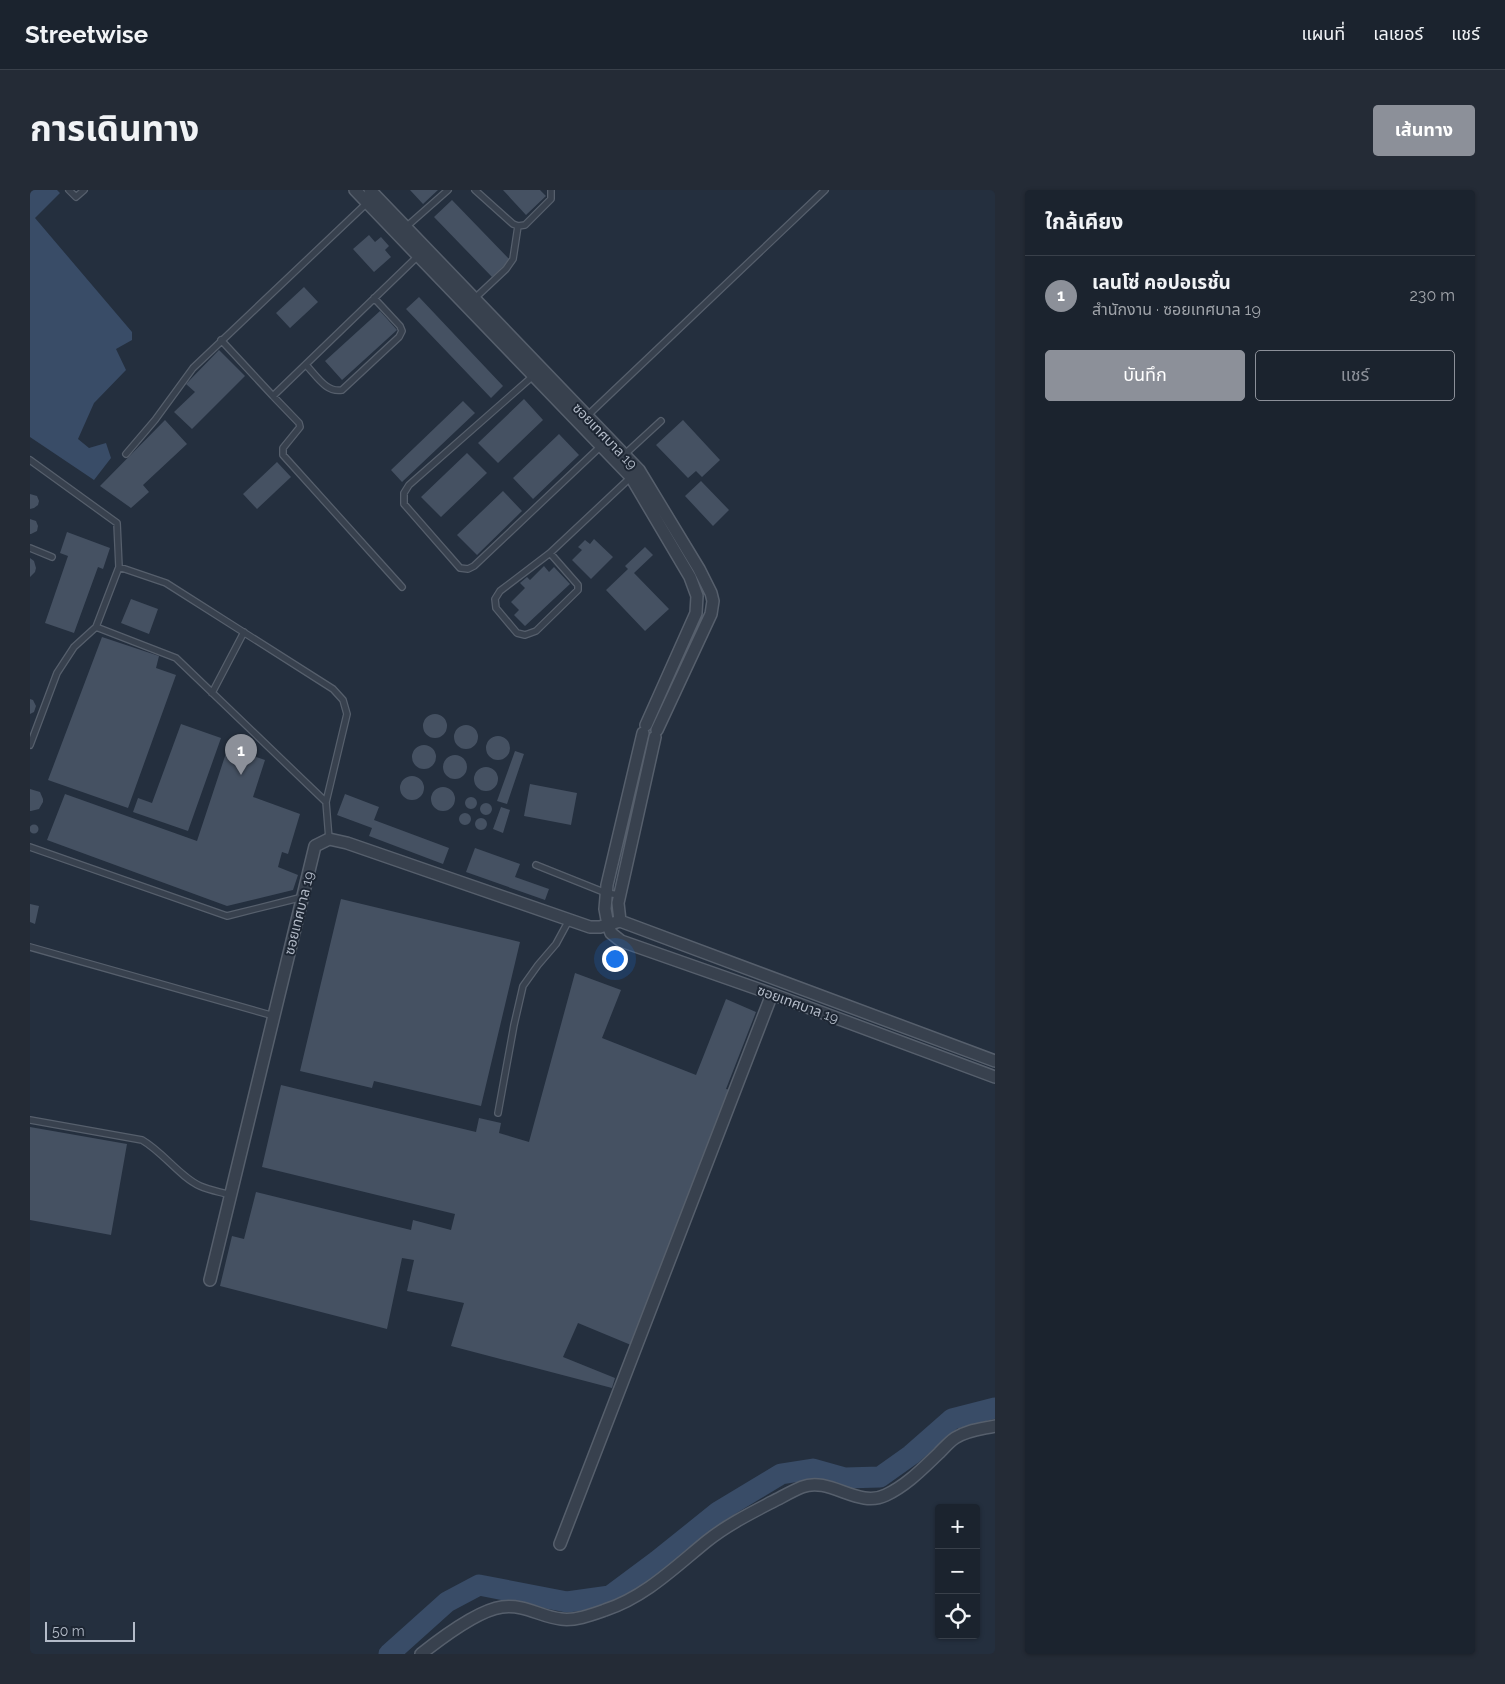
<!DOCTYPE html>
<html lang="th">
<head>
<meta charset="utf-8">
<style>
  :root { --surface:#1b232e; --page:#242b36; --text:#f1f3f6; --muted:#a0a4aa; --line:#39404a; --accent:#8c9099 }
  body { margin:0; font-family:Raleway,"Noto Sans Thai",sans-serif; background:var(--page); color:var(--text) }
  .controls { position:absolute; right:15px; bottom:15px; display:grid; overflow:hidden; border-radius:5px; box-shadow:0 1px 4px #0004 }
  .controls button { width:45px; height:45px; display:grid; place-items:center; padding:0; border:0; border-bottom:1px solid var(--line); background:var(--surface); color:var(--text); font:25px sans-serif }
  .scale { position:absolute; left:15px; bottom:12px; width:90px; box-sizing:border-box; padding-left:5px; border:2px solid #b4bcc9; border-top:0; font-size:14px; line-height:18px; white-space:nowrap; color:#b4bcc9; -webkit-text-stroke:4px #1d2633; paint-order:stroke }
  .you { position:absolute; left:584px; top:768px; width:18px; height:18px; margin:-12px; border:4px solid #fff; border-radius:50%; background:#1a73e8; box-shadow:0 0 0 8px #1a73e833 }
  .badge { display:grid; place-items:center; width:32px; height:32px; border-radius:50%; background:var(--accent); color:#fff; font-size:16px; font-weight:700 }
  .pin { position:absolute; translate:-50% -41px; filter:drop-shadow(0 1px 2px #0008) }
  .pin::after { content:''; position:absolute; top:26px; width:18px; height:15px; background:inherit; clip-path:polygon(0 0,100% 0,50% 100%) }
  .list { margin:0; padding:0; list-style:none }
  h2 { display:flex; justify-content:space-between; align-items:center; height:65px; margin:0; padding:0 20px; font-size:21px }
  h2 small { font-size:16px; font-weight:400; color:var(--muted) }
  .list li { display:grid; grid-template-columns:32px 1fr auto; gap:15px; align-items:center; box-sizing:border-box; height:80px; padding:0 20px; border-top:1px solid var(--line) }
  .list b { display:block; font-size:19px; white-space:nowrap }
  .list p { margin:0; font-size:16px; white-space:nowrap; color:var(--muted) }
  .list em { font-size:16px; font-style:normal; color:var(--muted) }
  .actions { display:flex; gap:10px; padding:15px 20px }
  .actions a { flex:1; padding:11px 0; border:1px solid var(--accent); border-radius:5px; text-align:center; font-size:18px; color:var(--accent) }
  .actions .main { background:var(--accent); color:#fff }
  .icon { flex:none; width:28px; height:28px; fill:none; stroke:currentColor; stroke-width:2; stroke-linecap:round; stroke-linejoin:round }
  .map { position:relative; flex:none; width:965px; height:1464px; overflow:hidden; border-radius:5px }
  header { display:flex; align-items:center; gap:30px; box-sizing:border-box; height:70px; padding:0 25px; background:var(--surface); border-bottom:1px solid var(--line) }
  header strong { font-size:24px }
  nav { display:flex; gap:28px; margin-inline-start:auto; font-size:18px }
  .intro { display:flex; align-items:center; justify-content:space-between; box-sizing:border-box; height:120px; padding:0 30px }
  h1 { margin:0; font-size:35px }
  .button { padding:12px 22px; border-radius:5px; background:var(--accent); color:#fff; font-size:18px; font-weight:700 }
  main { display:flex; gap:30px; padding:0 30px }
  aside { flex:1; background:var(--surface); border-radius:5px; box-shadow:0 1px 4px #0004 }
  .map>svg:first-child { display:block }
</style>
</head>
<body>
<header>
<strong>Streetwise</strong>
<nav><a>แผนที่</a><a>เลเยอร์</a><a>แชร์</a></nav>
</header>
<div class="intro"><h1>การเดินทาง</h1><a class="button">เส้นทาง</a></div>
<main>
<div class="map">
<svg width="965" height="1464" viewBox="0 0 965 1464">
  <rect width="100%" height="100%" fill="#242f3e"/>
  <path fill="#394c67" d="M0,0H27L30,3L5,28L102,142V150L86,159L96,180L64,213L48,249L59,258L76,253L81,268L64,290L0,247Z"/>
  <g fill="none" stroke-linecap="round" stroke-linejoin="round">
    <path stroke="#394c67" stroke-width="21" d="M359,1464L417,1412L449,1395L537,1412L580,1406L627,1371L688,1322L751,1284L783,1279L815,1288L850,1287L881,1265L922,1229L965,1218"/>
  </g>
  <path fill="#455162" d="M380,0H408L393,14Z
    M473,0H510L516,6L496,25Z
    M422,10L480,70L462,87L404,27Z
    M339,45L345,52L351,47L359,56L355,60L361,67L344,82L323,59Z
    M274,97L288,112L260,138L246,123Z
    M389,107L473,196L461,208L376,119Z
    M350,121L367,140L312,190L295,171Z
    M189,160L215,186L162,239L144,222L165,202L156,194Z
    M494,209L513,230L468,273L448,253Z
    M433,211L445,223L372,292L361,280Z
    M135,230L157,254L113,295L119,302L101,318L70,296Z
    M653,230L690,270L672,287L666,281L658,288L626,255Z
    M529,244L549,265L503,309L483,288Z
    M437,263L457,283L411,327L391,307Z
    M247,272L261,287L227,319L213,304Z
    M671,291L699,320L683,336L655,306Z
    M473,301L492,321L447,365L427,345Z
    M0,304L7,306L9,311L8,315L4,318L0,319Z
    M0,329L6,331L8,336L7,341L1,344H0Z
    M37,342L80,358L73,379L68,377L44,443L15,433L38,366L30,363Z
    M564,349L583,367L561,389L542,370L552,360L548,357L555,350L560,354Z
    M615,357L623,365L604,383L639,419L615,441L576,400L598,379L595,376Z
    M0,368L4,371L6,378L5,382L0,387Z
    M514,376L519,382L524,377L540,394L495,436L484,425L489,420L481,412L495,398L490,393L497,387L500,390Z
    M101,409L128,419L119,444L91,433Z
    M72,447L129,466L126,478L146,485L98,618L18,590Z
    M0,509L3,510L6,516L4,522L0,524Z
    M393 536a12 12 0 1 1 24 0a12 12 0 1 1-24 0Z
    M151,534L191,548L158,641L103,622L108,608L122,613Z
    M424 547a12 12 0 1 1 24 0a12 12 0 1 1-24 0Z
    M456 558a12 12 0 1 1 24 0a12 12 0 1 1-24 0Z
    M382 567a12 12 0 1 1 24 0a12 12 0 1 1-24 0Z
    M198,557L235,570L223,607L270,624L258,664L252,662L248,677L268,685L263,700L197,716L17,650L35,604L167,651Z
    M485,561L494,564L477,614L467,611Z
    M413 577a12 12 0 1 1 24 0a12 12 0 1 1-24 0Z
    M444 589a12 12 0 1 1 24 0a12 12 0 1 1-24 0Z
    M370 598a12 12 0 1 1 24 0a12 12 0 1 1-24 0Z
    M500,594L547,603L541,635L494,626Z
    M401 609a12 12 0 1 1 24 0a12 12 0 1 1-24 0Z
    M0,599L10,602L13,609V612L9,619L1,621H0Z
    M315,604L349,617L344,630L419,658L413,674L339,646L342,638L307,625Z
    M435 613a6 6 0 1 1 12 0a6 6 0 1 1-12 0Z
    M450 619a6 6 0 1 1 12 0a6 6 0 1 1-12 0Z
    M471,617L480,620L473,643L463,639Z
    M429 629a6 6 0 1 1 12 0a6 6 0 1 1-12 0Z
    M445 634a6 6 0 1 1 12 0a6 6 0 1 1-12 0Z
    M-0.5 639a4.5 4.5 0 1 1 9 0a4.5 4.5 0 1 1-9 0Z
    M445,658L490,674L485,687L519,699L515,710L436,682Z
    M311,709L490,752L451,916L344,891L342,898L270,881Z
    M0,714L9,716L5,734L0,732Z
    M545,783L591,800L572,848L666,885L696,809L726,822L696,899L701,900L601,1155L548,1133L533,1167L585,1188L582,1198L421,1156L434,1113L377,1101L384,1070L372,1068L357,1139L190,1096L202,1046L214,1049L226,1002L381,1040L383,1030L421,1040L425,1024L232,977L251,895L446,942L449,928L471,933L469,943L499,952Z
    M0,937L97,954L81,1045L0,1030Z"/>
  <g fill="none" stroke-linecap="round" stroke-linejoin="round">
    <defs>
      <path id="lane" d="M39,0L46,7L54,0
        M445,0L483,34L488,36L495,35L521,9V0
        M376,37L418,0
        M444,109L476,79L483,69L488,36
        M191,150L243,206
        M276,175C286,185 296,203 312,200L369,147L372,141L370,136L344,108
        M503,186L379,295L374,303V314L430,378L438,379L444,376L571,256
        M556,227L795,0
        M96,264L125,230L163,178L338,12
        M594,265L631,231
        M0,270L87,333L89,377L66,437L146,468L296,612L299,649
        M0,358L22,367
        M520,363L548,395V400L506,441L495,445L487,443L466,418L465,409L470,401L520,363L601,287
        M89,377L136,393L303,499L313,510L317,524L296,612
        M372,397L253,265V258L270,237L269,233L243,206L389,65
        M182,503L214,442
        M0,555L27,483L44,457L66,437
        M0,657L197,726L273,707
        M506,675L576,703L590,705
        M0,757L244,826
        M468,923L484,835L493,796L508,775L526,754L539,730
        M0,930L112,950C133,962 150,987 170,996C179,1000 190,1002 200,1005"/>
      <path id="street" d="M325,0L601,287L660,387L667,406L666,423L616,535
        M340,0L609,280L669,379L681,403L683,411L681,424L627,540
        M613,543L577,695L575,719L578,735L581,743L591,751L742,804L965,887
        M625,547L588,713L590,731L965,871
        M180,1090L285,656L299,649L317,653L560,737H570L590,731
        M530,1354L742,804
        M391,1464C410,1449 448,1420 472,1417C495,1414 511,1427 531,1429C545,1431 561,1425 575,1420C615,1407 645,1377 677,1351C697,1335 719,1324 742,1312C752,1307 762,1301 772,1297C800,1286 828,1319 856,1305C877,1295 892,1279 909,1263C914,1258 919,1252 925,1248C937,1240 952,1239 965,1236"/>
    </defs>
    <use href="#lane" stroke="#565f6c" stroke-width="8"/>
    <use href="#street" stroke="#565f6c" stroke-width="14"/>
    <use href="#lane" stroke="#38414e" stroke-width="5.5"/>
    <use href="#street" stroke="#38414e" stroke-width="11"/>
  </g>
  <g text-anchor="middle" stroke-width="4" stroke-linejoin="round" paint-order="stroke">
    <g font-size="14" fill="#b4bcc9" stroke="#1d2633">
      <text transform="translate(575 246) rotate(46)" y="5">ซอยเทศบาล 19</text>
      <text transform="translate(269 723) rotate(-76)" y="5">ซอยเทศบาล 19</text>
      <text transform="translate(768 814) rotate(20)" y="5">ซอยเทศบาล 19</text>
    </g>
  </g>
</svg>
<div class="controls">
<button>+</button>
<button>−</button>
<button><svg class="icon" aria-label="locate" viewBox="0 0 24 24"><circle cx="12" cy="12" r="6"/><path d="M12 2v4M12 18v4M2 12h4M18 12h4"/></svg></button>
</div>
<div class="scale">50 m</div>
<div class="you"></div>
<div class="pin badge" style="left:211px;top:585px">1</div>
</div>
<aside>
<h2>ใกล้เคียง<small></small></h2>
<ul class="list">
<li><span class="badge">1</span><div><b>เลนโซ่ คอปอเรชั่น</b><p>สำนักงาน · ซอยเทศบาล 19</p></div><em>230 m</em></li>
</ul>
<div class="actions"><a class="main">บันทึก</a><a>แชร์</a></div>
</aside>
</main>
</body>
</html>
